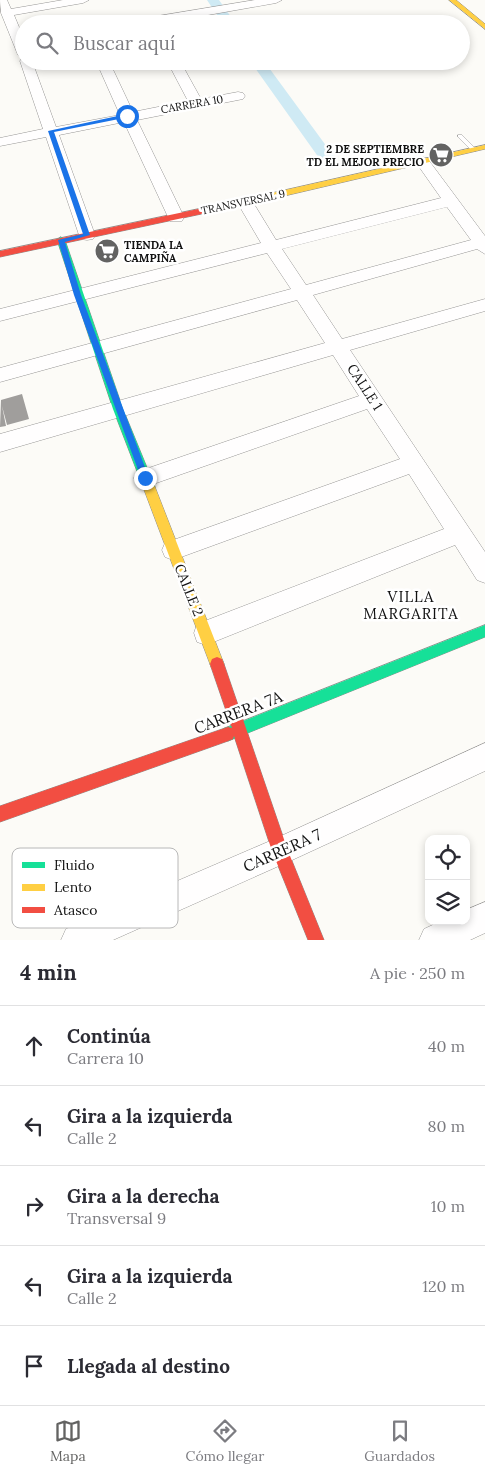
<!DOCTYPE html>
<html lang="es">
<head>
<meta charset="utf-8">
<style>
  :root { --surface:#fff; --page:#f2f2f3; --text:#2b2b33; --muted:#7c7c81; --line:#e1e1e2; --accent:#636362 }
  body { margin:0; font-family:Lora,serif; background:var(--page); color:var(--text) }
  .controls { position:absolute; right:15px; bottom:15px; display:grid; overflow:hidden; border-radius:10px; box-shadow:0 2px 8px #0003 }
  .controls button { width:45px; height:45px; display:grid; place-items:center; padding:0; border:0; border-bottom:1px solid var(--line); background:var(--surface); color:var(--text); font:25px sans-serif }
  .stop { position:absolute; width:15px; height:15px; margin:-11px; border:4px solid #1a73e8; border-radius:50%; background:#fff }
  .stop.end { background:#1a73e8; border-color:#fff; box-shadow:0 1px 5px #0008 }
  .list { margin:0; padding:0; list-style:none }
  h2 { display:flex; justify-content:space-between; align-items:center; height:65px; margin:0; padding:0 20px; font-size:21px }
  h2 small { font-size:16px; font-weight:400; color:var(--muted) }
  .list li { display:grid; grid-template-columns:32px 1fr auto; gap:15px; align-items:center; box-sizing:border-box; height:80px; padding:0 20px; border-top:1px solid var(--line) }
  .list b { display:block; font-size:19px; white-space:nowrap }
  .list p { margin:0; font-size:16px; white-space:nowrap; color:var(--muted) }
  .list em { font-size:16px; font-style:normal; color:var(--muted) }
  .icon { flex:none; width:28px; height:28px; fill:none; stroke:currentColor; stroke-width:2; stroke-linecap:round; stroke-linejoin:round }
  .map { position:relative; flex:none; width:485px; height:940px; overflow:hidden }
  .search { position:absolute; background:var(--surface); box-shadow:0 2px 8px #0003; left:15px; right:15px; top:15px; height:55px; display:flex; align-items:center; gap:12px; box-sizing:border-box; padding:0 18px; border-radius:28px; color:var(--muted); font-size:19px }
  .sheet { height:465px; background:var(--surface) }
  nav { display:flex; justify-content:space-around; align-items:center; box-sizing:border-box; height:70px; border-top:1px solid var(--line); background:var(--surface); font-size:14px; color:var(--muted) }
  nav a { display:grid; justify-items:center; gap:2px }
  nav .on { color:var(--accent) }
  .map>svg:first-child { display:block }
</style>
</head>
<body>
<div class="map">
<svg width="485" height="940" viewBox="0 0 485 940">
  <rect width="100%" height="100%" fill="#fcfbf7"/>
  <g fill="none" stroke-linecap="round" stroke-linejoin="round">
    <path fill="#cfeaf4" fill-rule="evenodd" d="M207,0H219L236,24H223Z
      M250,61H264L338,162L336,165H324Z"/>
  </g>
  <path fill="#a09e9c" d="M22,394L29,419L7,425L2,406L6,426L0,427L1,400Z"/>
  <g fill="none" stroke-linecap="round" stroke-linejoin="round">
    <defs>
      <path id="lane" d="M458,135H462L476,149V151H472L458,137Z"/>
      <path id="street" d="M0,0H7L11,9L63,0H89L83,3L14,15L24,39V61H32L56,127L120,115L96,61H109L133,112L188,101L167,61H180L201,99L238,92L243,93L245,96L243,99L137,120L184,217L182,221H170L168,217L124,122L59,135L95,235L93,239L87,240L81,239L79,235L46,137L0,146V138L43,129L20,61L22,58L18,55L1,13Z
        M255,0H282L276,3L157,24H128L134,20Z
        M422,157L427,158L485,236V254L477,249L313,295L342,339L485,299V311L350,350L485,552V583L477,580L455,545L206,645L197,642L194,633L197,624L444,529L409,474L173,560L165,557L162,550L165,543L400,459L367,409L145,487L137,484L134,478L137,472L359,396L333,355L0,452V434L325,343L297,300L0,382V368L291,289L267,253L0,321V309L261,243L237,202L239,199H251L276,240L441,198L415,161L417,158ZM447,207L471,240L306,285L282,249Z
        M485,743V771L290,861L113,940H61L66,929L270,841Z
        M485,902V933L470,940H419L424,929L441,921H466V910Z"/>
      <path id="fast" d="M61,237L65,240L123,409L155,487L153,490L149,492L145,490L143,487L113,409L57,240Z
        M485,625V637L228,741L223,739L221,734L223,729Z"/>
      <path id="slow" d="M449,0H456L485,24V29Z
        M485,145V149L250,204L246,201L250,198Z
        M149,482L153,484L155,487L224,664L222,669L217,671L212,669L210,664L143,487L145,484Z"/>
      <path id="jam" d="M250,198L253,199V203L0,257V251Z
        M217,657L222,659L224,664L288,851L324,940H308L272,851L234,736L233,739L228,741L0,822V806L228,727L232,728L210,664L212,659Z"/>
    </defs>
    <use href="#lane" stroke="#979695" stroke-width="1"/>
    <use href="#street" stroke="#979695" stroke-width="1"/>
    <use href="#fast" stroke="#8d8d8b" stroke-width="1"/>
    <use href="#slow" stroke="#8d8d8b" stroke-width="1"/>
    <use href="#jam" stroke="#8d8d8b" stroke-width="1"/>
    <use href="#lane" fill="#fffefe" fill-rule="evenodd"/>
    <use href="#street" fill="#fffefe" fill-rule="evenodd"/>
    <use href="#fast" fill="#16e098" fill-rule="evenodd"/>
    <use href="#slow" fill="#ffcf43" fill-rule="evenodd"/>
    <use href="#jam" fill="#f24e42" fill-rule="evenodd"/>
  </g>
  <path fill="#1a73e8" d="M127,114L129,117L54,132L90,235L65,242L81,295L149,478L145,481L141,478L74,295L58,240L83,234L48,131Z"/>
  <defs>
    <symbol id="supermarket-disc" viewBox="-11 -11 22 22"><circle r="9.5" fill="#636362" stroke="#fff"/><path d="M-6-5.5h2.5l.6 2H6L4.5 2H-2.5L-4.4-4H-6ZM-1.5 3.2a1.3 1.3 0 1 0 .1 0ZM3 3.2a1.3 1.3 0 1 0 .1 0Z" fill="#fff"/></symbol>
  </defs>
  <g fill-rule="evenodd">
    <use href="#supermarket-disc" x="427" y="141" width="28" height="28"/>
    <use href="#supermarket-disc" x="93" y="237" width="28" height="28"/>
  </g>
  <g text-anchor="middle" stroke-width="5" stroke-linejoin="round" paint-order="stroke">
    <g font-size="11" fill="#111" stroke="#fff">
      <text transform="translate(192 104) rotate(-10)" y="4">CARRERA 10</text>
      <text transform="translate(243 202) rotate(-12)" y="4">TRANSVERSAL 9</text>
    </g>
    <g font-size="11" font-weight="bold" fill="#111" stroke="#fff" text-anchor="end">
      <text x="424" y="153">2 DE SEPTIEMBRE<tspan x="424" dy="13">TD EL MEJOR PRECIO</tspan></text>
      <text x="124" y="249" text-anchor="start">TIENDA LA<tspan x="124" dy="13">CAMPIÑA</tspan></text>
    </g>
    <g font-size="14" fill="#111" stroke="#fff">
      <text transform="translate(365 387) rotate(57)" y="5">CALLE 1</text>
      <text transform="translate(189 590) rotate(68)" y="5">CALLE 2</text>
    </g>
    <g font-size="15" letter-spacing="1" fill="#111" stroke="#fff">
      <text x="411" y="602">VILLA<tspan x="411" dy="17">MARGARITA</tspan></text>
    </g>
    <g font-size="16" fill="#111" stroke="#fff">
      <text transform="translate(238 712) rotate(-21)" y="6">CARRERA 7A</text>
      <text transform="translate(282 850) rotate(-24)" y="6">CARRERA 7</text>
    </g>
  </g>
  <rect x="12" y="848" width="166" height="80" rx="8" fill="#fff" stroke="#b8b8b8" stroke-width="1"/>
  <rect x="22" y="862" width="23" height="6" fill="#16e098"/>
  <rect x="22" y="884" width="23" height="7" fill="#ffcf43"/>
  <rect x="22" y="907" width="23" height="6" fill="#f24e42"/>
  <g font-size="14" fill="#111">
    <text x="54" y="870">Fluido</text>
    <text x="54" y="892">Lento</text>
    <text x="54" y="915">Atasco</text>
  </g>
</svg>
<div class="controls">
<button><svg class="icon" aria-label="locate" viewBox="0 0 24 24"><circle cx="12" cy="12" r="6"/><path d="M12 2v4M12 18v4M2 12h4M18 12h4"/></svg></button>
<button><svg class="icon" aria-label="layers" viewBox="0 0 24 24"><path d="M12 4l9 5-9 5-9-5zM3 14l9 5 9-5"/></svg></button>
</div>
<div class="stop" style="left:127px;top:116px"></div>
<div class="stop end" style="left:145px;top:478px"></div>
<div class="search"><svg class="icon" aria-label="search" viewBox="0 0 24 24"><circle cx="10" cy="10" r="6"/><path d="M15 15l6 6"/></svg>Buscar aquí</div>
</div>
<section class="sheet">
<h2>4 min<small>A pie · 250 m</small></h2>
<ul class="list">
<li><svg class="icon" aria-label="ahead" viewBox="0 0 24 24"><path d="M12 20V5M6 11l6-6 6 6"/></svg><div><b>Continúa</b><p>Carrera 10</p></div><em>40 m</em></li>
<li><svg class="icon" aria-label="left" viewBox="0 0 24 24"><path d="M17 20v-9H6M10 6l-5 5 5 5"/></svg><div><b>Gira a la izquierda</b><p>Calle 2</p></div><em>80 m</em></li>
<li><svg class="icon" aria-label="right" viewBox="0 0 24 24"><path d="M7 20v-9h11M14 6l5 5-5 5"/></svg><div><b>Gira a la derecha</b><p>Transversal 9</p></div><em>10 m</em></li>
<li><svg class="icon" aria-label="left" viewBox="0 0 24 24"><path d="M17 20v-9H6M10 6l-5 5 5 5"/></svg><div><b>Gira a la izquierda</b><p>Calle 2</p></div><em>120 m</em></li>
<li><svg class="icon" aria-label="arrive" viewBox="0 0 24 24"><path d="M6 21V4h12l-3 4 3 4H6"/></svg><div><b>Llegada al destino</b></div></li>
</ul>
</section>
<nav>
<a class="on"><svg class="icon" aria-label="map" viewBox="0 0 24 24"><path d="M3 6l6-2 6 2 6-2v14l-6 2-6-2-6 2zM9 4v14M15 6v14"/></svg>Mapa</a>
<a><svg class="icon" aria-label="directions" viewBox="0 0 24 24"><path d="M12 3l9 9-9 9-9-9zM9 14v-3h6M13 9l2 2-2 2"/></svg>Cómo llegar</a>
<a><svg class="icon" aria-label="saved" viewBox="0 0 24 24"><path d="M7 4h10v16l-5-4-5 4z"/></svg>Guardados</a>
</nav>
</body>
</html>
